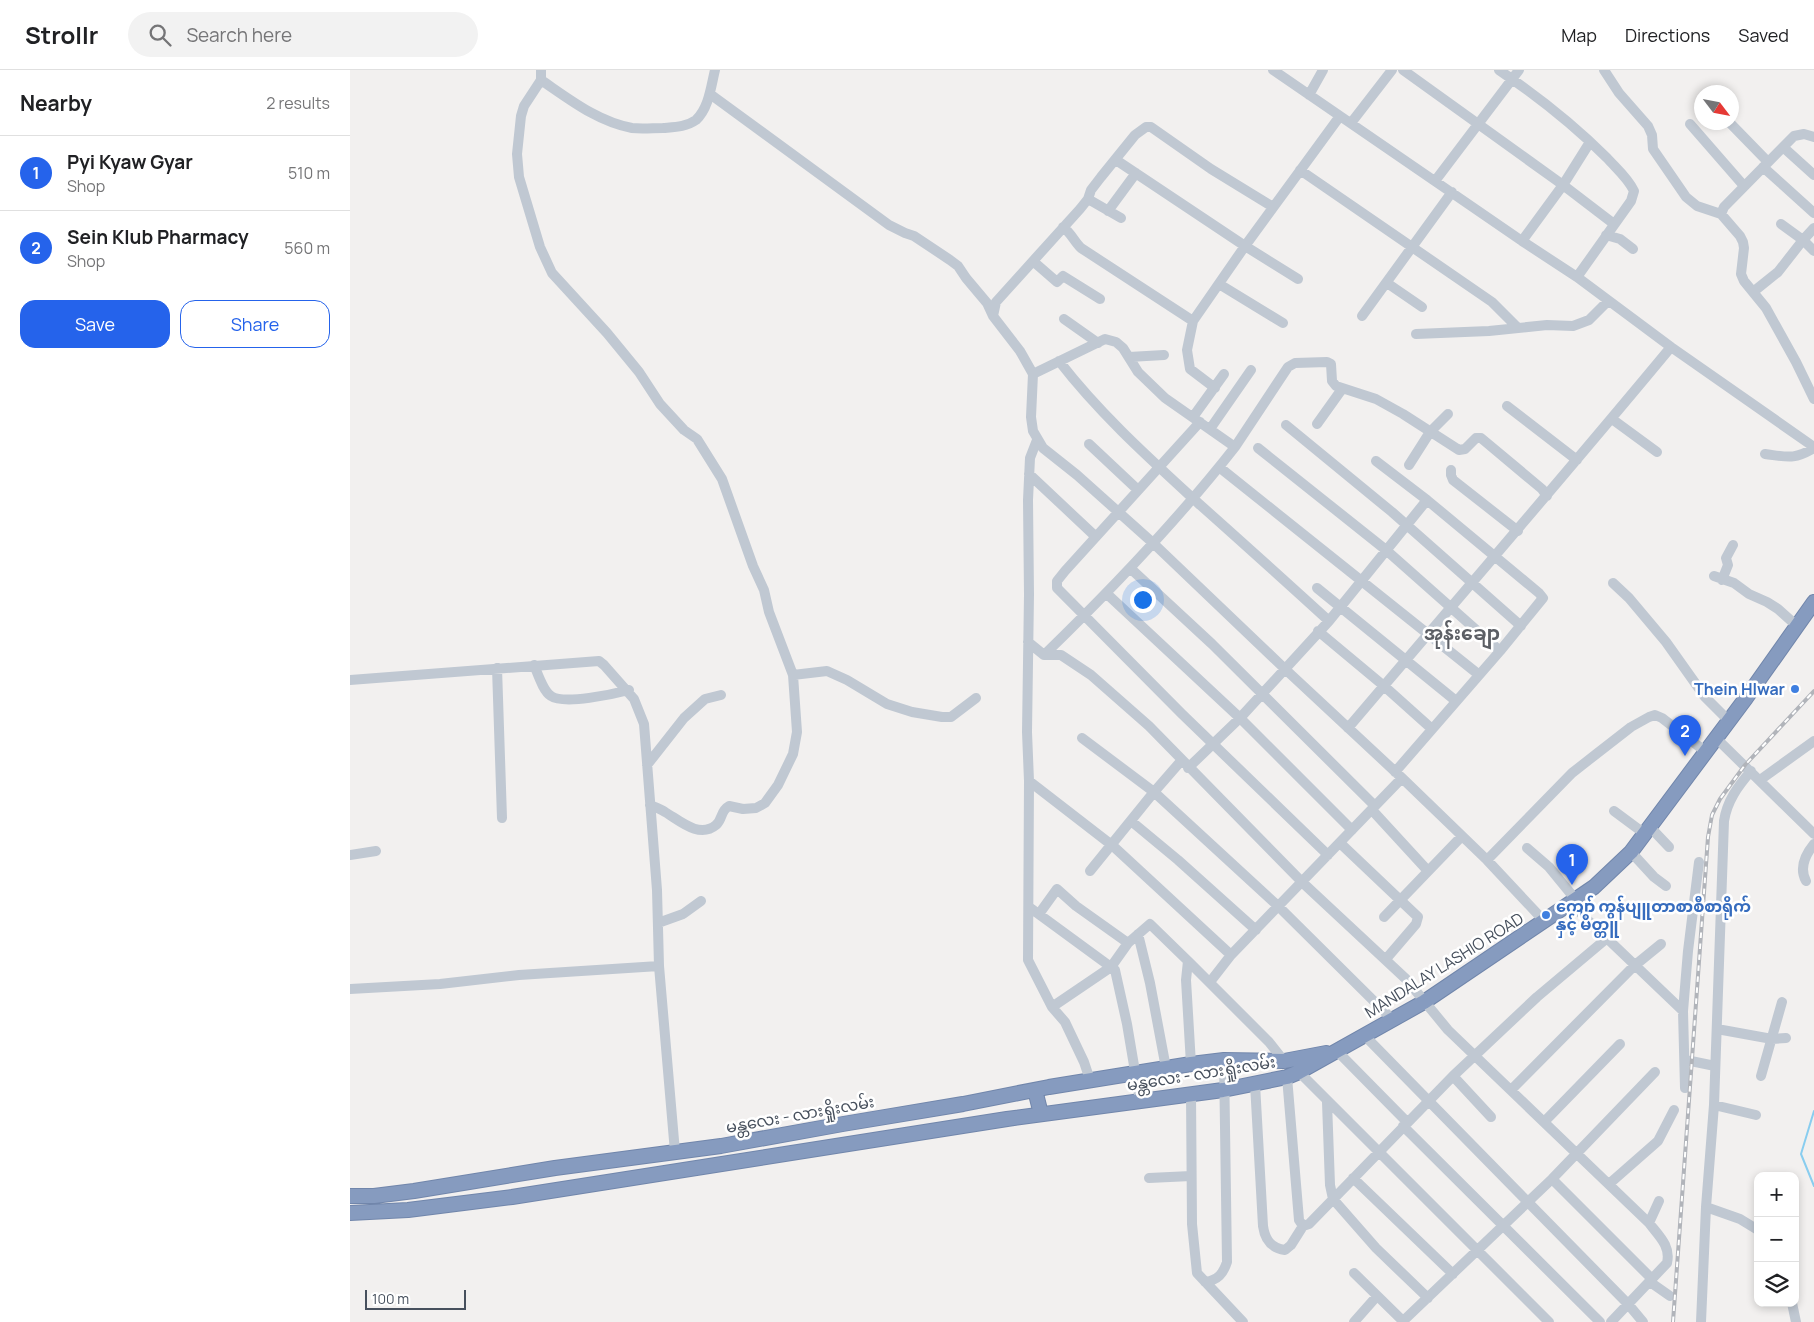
<!DOCTYPE html>
<html lang="en">
<head>
<meta charset="utf-8">
<style>
  :root { --surface:#fff; --page:#f2f2f2; --text:#202124; --muted:#757577; --line:#e0e0e0; --accent:#2563eb }
  body { margin:0; font-family:Manrope,"Noto Sans Myanmar",sans-serif; background:var(--page); color:var(--text) }
  .controls { position:absolute; right:15px; bottom:15px; display:grid; overflow:hidden; border-radius:10px; box-shadow:0 2px 8px #0003 }
  .controls button { width:45px; height:45px; display:grid; place-items:center; padding:0; border:0; border-bottom:1px solid var(--line); background:var(--surface); color:var(--text); font:25px sans-serif }
  .compass { position:absolute; left:1344px; top:15px; width:45px; height:45px; border-radius:50%; background:var(--surface); box-shadow:0 2px 8px #0003; rotate:122deg }
  .scale { position:absolute; left:15px; bottom:12px; width:101px; box-sizing:border-box; padding-left:5px; border:2px solid #47505d; border-top:0; font-size:14px; line-height:18px; white-space:nowrap; color:#47505d; -webkit-text-stroke:4px #fff; paint-order:stroke }
  .you { position:absolute; left:792px; top:529px; width:18px; height:18px; margin:-12px; border:4px solid #fff; border-radius:50%; background:#1a73e8; box-shadow:0 0 0 8px #1a73e833 }
  .badge { display:grid; place-items:center; width:32px; height:32px; border-radius:50%; background:var(--accent); color:#fff; font-size:16px; font-weight:700 }
  .pin { position:absolute; translate:-50% -41px; filter:drop-shadow(0 1px 2px #0008) }
  .pin::after { content:''; position:absolute; top:26px; width:18px; height:15px; background:inherit; clip-path:polygon(0 0,100% 0,50% 100%) }
  .list { margin:0; padding:0; list-style:none }
  h2 { display:flex; justify-content:space-between; align-items:center; height:65px; margin:0; padding:0 20px; font-size:21px }
  h2 small { font-size:16px; font-weight:400; color:var(--muted) }
  .list li { display:grid; grid-template-columns:32px 1fr auto; gap:15px; align-items:center; box-sizing:border-box; height:75px; padding:0 20px; border-top:1px solid var(--line) }
  .list b { display:block; font-size:19px; white-space:nowrap }
  .list p { margin:0; font-size:16px; white-space:nowrap; color:var(--muted) }
  .list em { font-size:16px; font-style:normal; color:var(--muted) }
  .actions { display:flex; gap:10px; padding:15px 20px }
  .actions a { flex:1; padding:11px 0; border:1px solid var(--accent); border-radius:15px; text-align:center; font-size:18px; color:var(--accent) }
  .actions .main { background:var(--accent); color:#fff }
  .icon { flex:none; width:28px; height:28px; fill:none; stroke:currentColor; stroke-width:2; stroke-linecap:round; stroke-linejoin:round }
  .map { position:relative; flex:none; width:1464px; height:1252px; overflow:hidden }
  header { display:flex; align-items:center; gap:30px; box-sizing:border-box; height:70px; padding:0 25px; background:var(--surface); border-bottom:1px solid var(--line) }
  header strong { font-size:24px }
  nav { display:flex; gap:28px; margin-inline-start:auto; font-size:18px }
  .search { width:350px; height:45px; background:var(--page); display:flex; align-items:center; gap:12px; box-sizing:border-box; padding:0 18px; border-radius:28px; color:var(--muted); font-size:19px }
  main { display:flex }
  aside { flex:1; background:var(--surface) }
  .map>svg:first-child { display:block }
</style>
</head>
<body>
<header>
<strong>Strollr</strong>
<div class="search"><svg class="icon" aria-label="search" viewBox="0 0 24 24"><circle cx="10" cy="10" r="6"/><path d="M15 15l6 6"/></svg>Search here</div>
<nav><a>Map</a><a>Directions</a><a>Saved</a></nav>
</header>
<main>
<aside>
<h2>Nearby<small>2 results</small></h2>
<ul class="list">
<li><span class="badge">1</span><div><b>Pyi Kyaw Gyar</b><p>Shop</p></div><em>510 m</em></li>
<li><span class="badge">2</span><div><b>Sein Klub Pharmacy</b><p>Shop</p></div><em>560 m</em></li>
</ul>
<div class="actions"><a class="main">Save</a><a>Share</a></div>
</aside>
<div class="map">
<svg width="1464" height="1252" viewBox="0 0 1464 1252">
  <rect width="100%" height="100%" fill="#f2f0ef"/>
  <g fill="none" stroke-linecap="round" stroke-linejoin="round">
    <path stroke="#89cdef" stroke-width="2" d="M1464,1041L1451,1084L1464,1116"/>
    <defs>
      <path id="highway" d="M685,1020L691,1044
        M0,1126H24L64,1121L205,1098L371,1076L493,1054L613,1034L699,1017L841,994L874,990L934,991L976,983
        M0,1143L58,1140L162,1127L657,1049L873,1020L937,1007L949,1002L1074,932L1244,817L1281,782L1396,628L1464,532"/>
    </defs>
    <use href="#highway" stroke="#7186ab" stroke-width="16"/>
    <path stroke="#c0c8d2" stroke-width="10" d="M191,0V10L174,36L171,46L167,84L169,107L190,177L202,203L257,263L289,302L310,334L334,360L347,369L372,409L403,496L414,520L419,542L443,605L447,662L443,684L428,715L415,733L406,738L393,739L379,736C370,741 373,749 366,755C349,769 329,750 315,742C311,739 305,737 300,735
      M923,0L1172,171L1227,207L1321,277L1464,377
      M1053,0L1213,115L1264,154
      M1149,0C1190,28 1222,53 1257,88C1267,99 1278,108 1284,121L1281,131L1227,207
      M1254,0L1269,23L1298,56L1302,65L1303,79L1336,127L1347,136L1371,144
      M191,10C219,29 248,52 282,58C292,59 303,58 313,58C324,57 336,57 346,50C359,38 361,16 365,0
      M360,24L539,155L555,163L564,166L600,190L608,196L616,208L637,233L643,246L670,281L683,304L681,347L683,361L693,378L727,405L803,473L935,599L1052,708L1137,790L1195,852
      M959,25L973,0
      M1379,52L1418,92
      M1001,53L1042,0
      M1340,54L1394,116
      M1464,67L1454,64L1444,66L1374,137L1371,144L1390,166L1393,172L1394,178L1391,204L1394,211L1416,238L1446,292L1464,329
      M1433,77L1464,105
      M766,90L895,176L948,209
      M1413,97L1464,143
      M950,100L1142,232L1168,258
      M1085,111L1169,0
      M738,129L771,148
      M758,141L786,103
      M1431,154L1453,170L1464,181
      M713,157C721,163 724,171 731,178L843,251L895,176L990,46
      M1256,165L1270,169L1283,179
      M1172,171L1213,115L1240,72
      M684,192L707,212L713,206L750,229
      M1037,213L1072,237
      M869,214L933,253
      M1403,222L1428,202L1453,170L1464,158
      M643,246L646,232L730,139L738,129L741,120L751,107L785,65L796,57H801L861,99L923,137
      M1012,246L1102,122
      M714,249L748,273
      M843,251L837,280L840,299L865,318
      M1066,264L1139,261L1197,255L1223,256L1239,250L1258,231
      M779,287L814,285
      M709,291C750,344 799,388 848,433C892,472 935,511 979,551
      M683,304L755,269L766,272L773,278L788,302L815,328L885,377L938,297L945,293L977,292L981,294L982,311L986,316L1026,329L1053,344L1109,380L1115,379L1126,368H1131L1192,419L1197,426
      M1157,336L1227,390
      M843,347L874,304
      M1262,349L1307,382
      M850,352L715,501L707,511V518L832,644L978,785
      M967,354L992,319
      M936,355L1042,442L1171,556
      M860,359L901,300
      M687,370L680,388L678,430L679,524L677,662L679,711L678,890L702,937L715,952L734,992L740,1010
      M739,374L788,420
      M908,378L1036,480L1150,581
      M1415,384C1438,387 1444,390 1464,378
      M1026,391L1077,430L1189,523L1193,528L1150,581L1045,702
      M1059,395L1080,362L1098,344
      M869,397L1128,604
      M1101,400V405L1103,410L1168,461
      M679,404L745,466
      M780,498L862,574L1025,736
      M1364,506L1384,513L1399,524L1417,532L1428,539L1447,556
      M1372,510L1378,495L1376,488L1383,475
      M1263,513L1279,528L1316,572L1355,627L1379,651
      M967,518L1106,631
      M756,523L890,648L1002,760
      M968,561L1034,616L1082,659
      M678,572L694,585H711L741,605L799,656L953,813L1056,909L1098,960L1299,1153C1309,1166 1321,1176 1317,1193L1261,1252
      M694,585C762,519 827,451 885,377
      M184,595C188,604 193,621 201,626C214,635 264,624 279,620
      M147,598L152,748
      M443,605L477,601L497,610L537,634L562,642L592,647H601L626,628
      M0,610L249,591L254,595L284,629L294,654L307,820L309,896L325,1082
      M998,658C1106,531 1215,405 1321,277
      M732,668L804,722L740,801
      M1366,668L1464,764
      M831,691L804,722L929,837L1043,950
      M297,695L334,648L355,629L371,625
      M838,698L890,648L979,551L1077,430
      M1410,710L1464,671
      M679,711L763,776L881,885
      M1022,740L1078,801
      M1264,741L1295,764
      M781,751L828,790L906,860
      M1300,757L1319,777
      M990,773L1068,847L1066,854L1036,889
      M1177,778L1199,797L1226,830
      M1281,782L1304,807L1316,816
      M0,785L26,781
      M1137,790L1222,703L1245,685L1281,657L1299,647L1305,645L1312,648L1356,682
      M1456,811C1449,798 1455,785 1464,774
      M1221,834L1333,941
      M679,837L765,900L777,954L790,1031
      M689,844L707,819L726,836L778,873
      M1034,847L1112,766
      M308,853L333,844L351,831
      M788,864L800,913L816,998
      M860,912L881,885L1052,708
      M0,919L90,914L169,905L309,896
      M702,937L761,897L778,873L800,854L838,891
      M1367,959L1422,969L1436,968
      M1015,966L1278,1234L1293,1252
      M987,981L1057,1052
      M1336,990L1365,996
      M841,994L836,910L838,891L919,972L934,991
      M949,1002L1199,1252
      M1103,1006L1141,1047
      M1411,1006L1432,932
      M937,1007L949,1150L953,1156L959,1154L1103,1006L1187,927L1256,869
      M905,1014L913,1156C915,1170 921,1178 935,1180L941,1175L953,1156
      M1335,1018L1333,941L1338,881L1349,792
      M1161,1020L1284,896L1311,874
      M841,1024L842,1154L847,1203L893,1252
      M977,1032L980,1115L983,1129L1026,1178L1078,1228
      M1364,1035L1406,1045
      M1194,1052L1270,974
      M1053,1056L1250,1252
      M799,1108L841,1106
      M1003,1108L1103,1204
      M1202,1109L1302,1209
      M1259,1114L1308,1071L1324,1040
      M1356,1137L1390,1149L1408,1160
      M1299,1153L1309,1131
      M1004,1203L1053,1251
      M855,1212C868,1210 873,1204 877,1192L874,990
      M1300,1212L1320,1226
      M1442,1233L1446,1252
      M1004,1252L1027,1226
      M1052,1252L1202,1109L1305,1002
      M1351,1252L1356,1137L1364,1035L1374,751C1377,731 1388,716 1401,701"/>
    <use href="#highway" stroke="#869bbf" stroke-width="14"/>
    <defs>
      <path id="rail" d="M1323,1252L1358,767L1362,745L1370,729L1395,695L1464,621"/>
    </defs>
    <use href="#rail" stroke="#b1b4ba" stroke-width="4"/>
    <use href="#rail" stroke="#fff" stroke-width="2" stroke-dasharray="5.5" stroke-linecap="butt"/>
  </g>
  <g fill="#3f7fe0" stroke="#fff" stroke-width="2">
    <circle cx="1445" cy="619" r="5"/>
    <circle cx="1196" cy="845" r="5"/>
  </g>
  <g text-anchor="middle" stroke-width="5" stroke-linejoin="round" paint-order="stroke">
    <g font-size="16" font-weight="bold" fill="#366cbe" stroke="#fff" text-anchor="end">
      <text x="1435" y="625">Thein Hlwar</text>
      <text x="1206" y="842" text-anchor="start">ကျော် ကွန်ပျူတာစာစီစာရိုက်<tspan x="1206" dy="18">နှင့် မိတ္တူ</tspan></text>
    </g>
    <g font-size="16" fill="#47505d" stroke="#fff">
      <text transform="translate(1094 895) rotate(-32)" y="6">MANDALAY LASHIO ROAD</text>
      <text transform="translate(851 1003) rotate(-9)" y="6">မန္တလေး - လားရှိုးလမ်း</text>
      <text transform="translate(450 1044) rotate(-10)" y="6">မန္တလေး - လားရှိုးလမ်း</text>
    </g>
    <g font-size="19" font-weight="bold" fill="#5c5f65" stroke="#fff">
      <text x="1112" y="570">အုန်းချော</text>
    </g>
  </g>
</svg>
<div class="controls">
<button>+</button>
<button>−</button>
<button><svg class="icon" aria-label="layers" viewBox="0 0 24 24"><path d="M12 4l9 5-9 5-9-5zM3 14l9 5 9-5"/></svg></button>
</div>
<svg class="compass" viewBox="-18 -18 36 36"><path d="M0-13l5 13h-10z" fill="#e53935"/><path d="M0 13l5-13h-10z" fill="#757577"/></svg>
<div class="scale">100 m</div>
<div class="you"></div>
<div class="pin badge" style="left:1222px;top:815px">1</div>
<div class="pin badge" style="left:1335px;top:686px">2</div>
</div>
</main>
</body>
</html>
